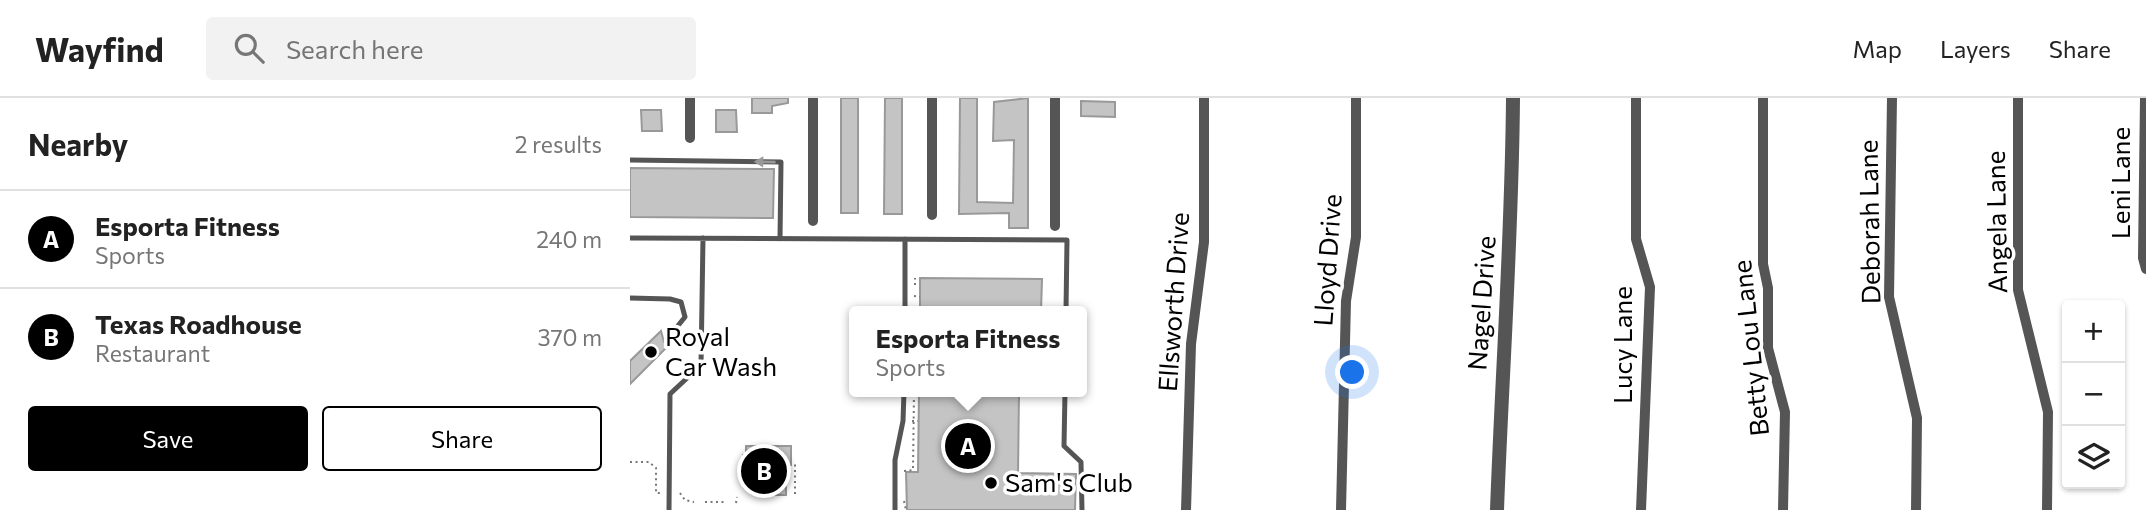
<!DOCTYPE html>
<html lang="en">
<head>
<meta charset="utf-8">
<style>
  :root { --surface:#fff; --page:#f2f2f2; --text:#222; --muted:#767676; --line:#e0e0e0; --accent:#000 }
  body { margin:0; font-family:Commissioner,sans-serif; background:var(--page); color:var(--text) }
  .controls { position:absolute; right:21px; bottom:21px; display:grid; overflow:hidden; border-radius:7px; box-shadow:0 2px 5px #0004 }
  .controls button { width:63px; height:63px; display:grid; place-items:center; padding:0; border:0; border-bottom:2px solid var(--line); background:var(--surface); color:var(--text); font:35px sans-serif }
  .you { position:absolute; left:723px; top:275px; width:24px; height:24px; margin:-18px; border:5px solid #fff; border-radius:50%; background:#1a73e8; box-shadow:0 0 0 10px #1a73e833 }
  .badge { display:grid; place-items:center; width:46px; height:46px; border-radius:50%; background:var(--accent); color:#fff; font-size:23px; font-weight:700 }
  .pin { position:absolute; translate:-50% -50%; border:4px solid #fff; box-shadow:0 2px 7px #0006 }
  .popup { position:absolute; left:219px; top:208px; width:238px; height:91px; box-sizing:border-box; display:grid; place-content:center; border-radius:7px; background:var(--surface); filter:drop-shadow(0 2px 5px #0005); font-size:23px; white-space:nowrap; color:var(--muted) }
  .popup b { font-size:26px; color:var(--text) }
  .popup::after { content:''; position:absolute; left:50%; top:100%; margin-left:-14px; border:14px solid transparent; border-top-color:var(--surface) }
  .list { margin:0; padding:0; list-style:none }
  h2 { display:flex; justify-content:space-between; align-items:center; height:91px; margin:0; padding:0 28px; font-size:30px }
  h2 small { font-size:23px; font-weight:400; color:var(--muted) }
  .list li { display:grid; grid-template-columns:46px 1fr auto; gap:21px; align-items:center; box-sizing:border-box; height:98px; padding:0 28px; border-top:2px solid var(--line) }
  .list b { display:block; font-size:26px; white-space:nowrap }
  .list p { margin:0; font-size:23px; white-space:nowrap; color:var(--muted) }
  .list em { font-size:23px; font-style:normal; color:var(--muted) }
  .actions { display:flex; gap:14px; padding:21px 28px }
  .actions a { flex:1; padding:16px 0; border:2px solid var(--accent); border-radius:7px; text-align:center; font-size:24px; color:var(--accent) }
  .actions .main { background:var(--accent); color:#fff }
  .icon { flex:none; width:38px; height:38px; fill:none; stroke:currentColor; stroke-width:2; stroke-linecap:round; stroke-linejoin:round }
  .map { position:relative; flex:none; width:1516px; height:412px; overflow:hidden }
  header { display:flex; align-items:center; gap:42px; box-sizing:border-box; height:98px; padding:0 35px; background:var(--surface); border-bottom:2px solid var(--line) }
  header strong { font-size:33px }
  nav { display:flex; gap:38px; margin-inline-start:auto; font-size:24px }
  .search { width:490px; height:63px; background:var(--page); display:flex; align-items:center; gap:18px; box-sizing:border-box; padding:0 24px; border-radius:7px; color:var(--muted); font-size:26px }
  main { display:flex }
  aside { flex:1; background:var(--surface) }
  .map>svg:first-child { display:block }
</style>
</head>
<body>
<header>
<strong>Wayfind</strong>
<div class="search"><svg class="icon" aria-label="search" viewBox="0 0 24 24"><circle cx="10" cy="10" r="6"/><path d="M15 15l6 6"/></svg>Search here</div>
<nav><a>Map</a><a>Layers</a><a>Share</a></nav>
</header>
<main>
<aside>
<h2>Nearby<small>2 results</small></h2>
<ul class="list">
<li><span class="badge">A</span><div><b>Esporta Fitness</b><p>Sports</p></div><em>240 m</em></li>
<li><span class="badge">B</span><div><b>Texas Roadhouse</b><p>Restaurant</p></div><em>370 m</em></li>
</ul>
<div class="actions"><a class="main">Save</a><a>Share</a></div>
</aside>
<div class="map">
<svg width="1516" height="412" viewBox="0 0 1516 412">
  <rect width="100%" height="100%" fill="#fff"/>
  <path fill="#c4c4c4" stroke="#999" stroke-width="2" d="M122,0H158V5L142,8V15H122Z
    M211,0H228V115H211Z
    M255,0H272V116H254Z
    M330,0H347V104L383,105L384,42L363,43L364,4L398,0V130H379V115L329,116Z
    M451,3L485,4V19L451,18Z
    M11,12H31L32,33H12Z
    M86,12H106L107,34H86Z
    M0,70L144,71L143,120L0,119Z
    M290,180L412,181L411,213H290Z
    M31,233L34,244H42L0,286V263Z
    M289,294H389L388,375L446,376L445,412H277L276,374H288Z
    M116,348H161V367H156V397H130V389H115L113,357H116Z"/>
  <g fill="none" stroke-linecap="round" stroke-linejoin="round">
    <path stroke="#777" stroke-width="2" stroke-dasharray="2 3.5" stroke-linecap="butt" d="M285,187V180
      M284,198L290,199
      M282,323H288
      M0,364H19L26,370V395H30
      M274,373L283,372L284,294
      M50,395L55,402L64,404
      M165,396V365
      M135,397V399
      M274,403L276,412
      M75,404H94
      M106,405L107,399"/>
    <path stroke="#555" stroke-width="5" d="M0,62L151,64L150,141
      M0,140L437,142L436,213
      M0,200L40,201L51,204L55,219L38,240
      M275,213V141
      M435,294L434,348L451,364L452,412
      M39,412L40,296L71,267L73,140
      M265,412V362L273,323L274,294"/>
    <path stroke="#555" stroke-width="10" d="M183,0V123
      M1006,0V141L1020,189L1011,412
      M1133,0V166L1138,190V250L1155,314L1153,412
      M1262,0L1259,199L1287,320L1286,412
      M1388,0V192L1418,314L1417,412
      M1515,0L1513,160L1516,171
      M60,40V0
      M302,117V0
      M425,128V0
      M556,412L561,246L574,144V0
      M711,412L716,203L726,139V0"/>
    <path stroke="#555" stroke-width="14" d="M867,412C872,275 882,138 883,0"/>
  </g>
  <defs><path id="oneway-solid" d="M-6-.8H1V-3.2L6.5 0L1 3.2V.8H-6Z" transform="scale(1.75)"/></defs>
  <use fill="#999" href="#oneway-solid" transform="translate(135 64) rotate(-179)"/>
  <g fill="#000" stroke="#fff" stroke-width="2.5">
    <circle cx="21" cy="254" r="7"/>
    <circle cx="361" cy="385" r="7"/>
  </g>
  <g text-anchor="middle" stroke-width="7" stroke-linejoin="round" paint-order="stroke">
    <g font-size="26" fill="#000" stroke="#fff">
      <text transform="translate(1491 85) rotate(-90)" y="9">Leni Lane</text>
      <text transform="translate(1240 124) rotate(-91)" y="9">Deborah Lane</text>
      <text transform="translate(1367 124) rotate(-91)" y="9">Angela Lane</text>
      <text transform="translate(698 162) rotate(-86)" y="9">Lloyd Drive</text>
      <text transform="translate(544 204) rotate(-86)" y="9">Ellsworth Drive</text>
      <text transform="translate(852 205) rotate(-86)" y="9">Nagel Drive</text>
      <text transform="translate(993 247) rotate(-90)" y="9">Lucy Lane</text>
      <text transform="translate(1121 250) rotate(-96)" y="9">Betty Lou Lane</text>
    </g>
    <g font-size="26" fill="#000" stroke="#fff" text-anchor="start">
      <text x="35" y="248">Royal<tspan x="35" dy="30">Car Wash</tspan></text>
      <text x="375" y="394">Sam's Club</text>
    </g>
  </g>
</svg>
<div class="controls">
<button>+</button>
<button>−</button>
<button><svg class="icon" aria-label="layers" viewBox="0 0 24 24"><path d="M12 4l9 5-9 5-9-5zM3 14l9 5 9-5"/></svg></button>
</div>
<div class="you"></div>
<div class="pin badge" style="left:338px;top:348px">A</div>
<div class="popup"><b>Esporta Fitness</b>Sports</div>
<div class="pin badge" style="left:134px;top:373px">B</div>
</div>
</main>
</body>
</html>
